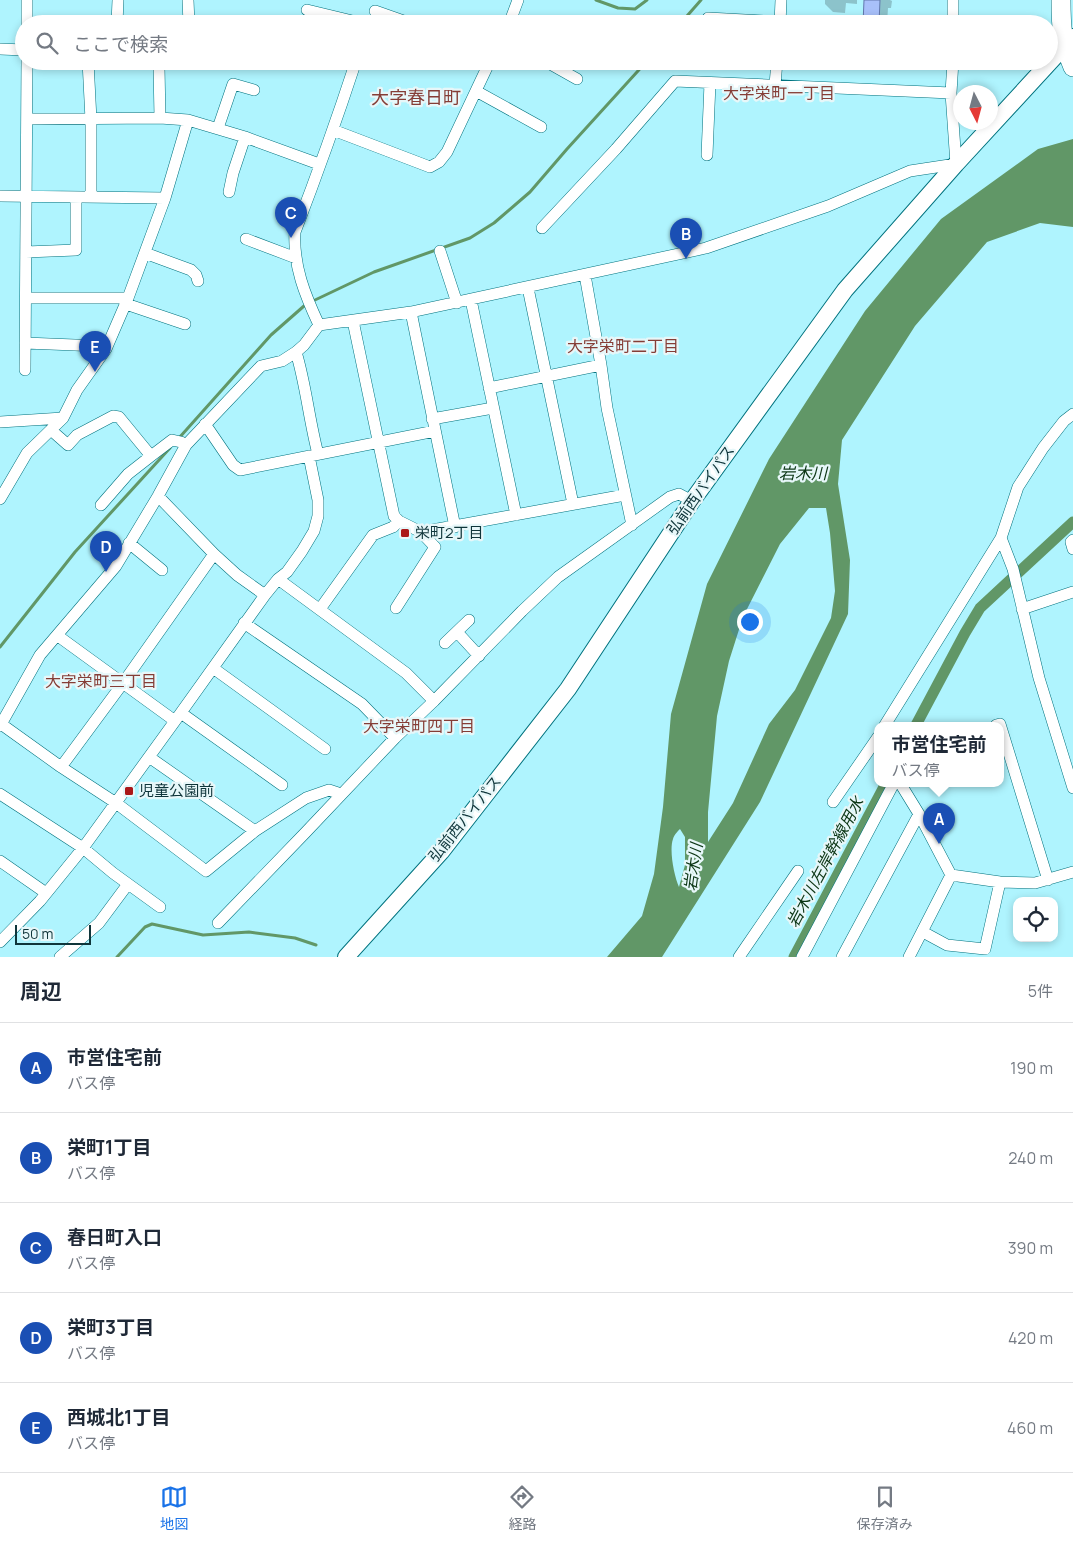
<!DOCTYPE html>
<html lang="ja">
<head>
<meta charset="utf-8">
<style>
  :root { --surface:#fff; --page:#f6f6f7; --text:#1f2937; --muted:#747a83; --line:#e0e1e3; --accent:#1a73e8 }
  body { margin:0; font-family:Manrope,"Noto Sans JP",sans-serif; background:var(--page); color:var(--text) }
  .controls { position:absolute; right:15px; bottom:15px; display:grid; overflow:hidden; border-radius:10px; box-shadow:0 2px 8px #0003 }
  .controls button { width:45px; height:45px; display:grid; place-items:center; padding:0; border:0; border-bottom:1px solid var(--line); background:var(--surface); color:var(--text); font:25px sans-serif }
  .compass { position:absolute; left:953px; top:85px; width:45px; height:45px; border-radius:50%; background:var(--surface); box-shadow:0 2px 8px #0003; rotate:174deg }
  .scale { position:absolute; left:15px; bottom:12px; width:76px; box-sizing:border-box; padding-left:5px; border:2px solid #0f353a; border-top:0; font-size:14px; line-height:18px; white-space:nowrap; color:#0f353a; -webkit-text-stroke:4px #e7f7f9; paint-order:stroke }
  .you { position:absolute; left:749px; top:621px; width:18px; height:18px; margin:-12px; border:4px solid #fff; border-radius:50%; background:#1a73e8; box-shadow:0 0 0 8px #1a73e833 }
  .badge { display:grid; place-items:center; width:32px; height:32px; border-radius:50%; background:var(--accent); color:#fff; font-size:16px; font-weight:700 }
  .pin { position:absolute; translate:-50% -41px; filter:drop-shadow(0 1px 2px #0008) }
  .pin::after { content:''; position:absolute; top:26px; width:18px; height:15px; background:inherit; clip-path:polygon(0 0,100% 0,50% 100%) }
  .popup { position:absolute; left:874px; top:722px; width:130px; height:65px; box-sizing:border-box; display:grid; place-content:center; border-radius:10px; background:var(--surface); filter:drop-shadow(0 1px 4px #0005); font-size:16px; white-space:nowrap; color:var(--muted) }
  .popup b { font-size:19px; color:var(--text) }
  .popup::after { content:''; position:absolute; left:50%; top:100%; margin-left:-10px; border:10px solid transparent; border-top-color:var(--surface) }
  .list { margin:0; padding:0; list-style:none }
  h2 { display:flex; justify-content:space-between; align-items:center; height:65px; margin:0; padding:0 20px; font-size:21px }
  h2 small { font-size:16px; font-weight:400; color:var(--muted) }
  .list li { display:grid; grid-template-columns:32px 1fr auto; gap:15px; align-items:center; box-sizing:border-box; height:90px; padding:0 20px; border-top:1px solid var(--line) }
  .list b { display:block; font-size:19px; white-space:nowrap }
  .list p { margin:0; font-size:16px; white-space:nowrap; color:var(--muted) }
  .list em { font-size:16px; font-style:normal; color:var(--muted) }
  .icon { flex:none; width:28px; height:28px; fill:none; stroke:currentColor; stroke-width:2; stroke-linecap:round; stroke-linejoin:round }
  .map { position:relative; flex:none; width:1073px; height:957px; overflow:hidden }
  .search { position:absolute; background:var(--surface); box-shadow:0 2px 8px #0003; left:15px; right:15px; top:15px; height:55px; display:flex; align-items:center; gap:12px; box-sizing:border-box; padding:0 18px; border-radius:28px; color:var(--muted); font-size:19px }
  .sheet { height:515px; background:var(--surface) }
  nav { display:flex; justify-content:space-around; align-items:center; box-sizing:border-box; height:70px; border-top:1px solid var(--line); background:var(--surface); font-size:14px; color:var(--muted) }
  nav a { display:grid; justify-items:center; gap:2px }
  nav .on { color:var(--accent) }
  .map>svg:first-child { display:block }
</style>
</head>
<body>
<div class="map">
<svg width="1073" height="957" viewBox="0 0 1073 957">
  <rect width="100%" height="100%" fill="#aff4fe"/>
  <path fill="#619767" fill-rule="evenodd" d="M1073,139V227L1040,223L987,242L915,326L842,440L838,484L850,560L848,614L760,802L662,957H607L642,916L654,874L663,807L671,714L707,584L769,459L865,311L941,219L1038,149ZM809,508H826L830,533L835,591L831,618L795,690L769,724L733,803L708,842V812L717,716L729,661L743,617L780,544ZM680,829L685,837V865L679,887C674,876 669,850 673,839C674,835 678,831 680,829Z"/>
  <path fill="#0003" d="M825,0H857V4L846,3L845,13L833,12L825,4Z
    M865,0H890L892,1L891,8H888L887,24H864Z"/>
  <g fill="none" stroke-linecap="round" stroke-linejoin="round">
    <path stroke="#619767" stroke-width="3" d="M596,0L618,8L635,9L647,0
      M680,24L701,0
      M315,300L374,272L470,238L494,223L530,192L567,149L647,61
      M179,438L271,335L304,306
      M0,647L75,552L170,448
      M117,957L145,927L152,924L203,935L249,932L295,938L316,945"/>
    <path stroke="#619767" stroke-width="11" d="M916,725L965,633L980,608L1073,522
      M794,957L886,783"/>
  </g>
  <path fill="#a8c0fa" stroke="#6277ac" d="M864,0H880L879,24H863Z"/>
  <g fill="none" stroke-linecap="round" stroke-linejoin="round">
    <defs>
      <path id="street" d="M188,0L189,24
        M953,0V24
        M307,10L365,24
        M375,11L412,24
        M708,18L780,22
        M27,24V0
        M117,24L118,0
        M509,24L518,0
        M780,24L781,0
        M0,49L24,50
        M88,61L91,120V197
        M545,61L577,79
        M775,85L777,61
        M476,91L541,127
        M160,118L159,67L161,63H174
        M27,119L160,118L188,120L245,137L319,164
        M218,128L233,84L254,90
        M333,130L430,167L439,162L447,152L490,61
        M707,155L710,83
        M229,192L233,173L245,137
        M0,196L165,198
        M542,228L616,149L675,81L951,93
        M246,239L296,258
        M440,251L457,303
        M26,252L76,250V197
        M145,253L191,270L196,275L198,281
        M585,275L601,365L607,408L632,525
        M528,288L573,504
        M26,298H128
        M471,300L516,515
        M126,304L185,324
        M411,312L455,527
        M353,321L394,516L399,521L421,532L625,495
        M319,325C305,295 293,266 295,232C317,175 337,119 356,61
        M25,343L100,346L106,349
        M25,370L27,61
        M489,388L601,365
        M432,419L493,408
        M0,422L63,418
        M205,424L233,465L240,470L435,431
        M51,430L68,445L77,435L113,416L119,417L151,456L172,440L181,442L186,445
        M318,454C309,420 306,385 296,352L304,345L319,325L411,312L706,248L828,206L910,171L956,164L951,93L953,61
        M158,496L214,554L237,575L265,595
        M0,499L27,453L63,418L77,390L106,349L128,298L165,198L188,120
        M101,505L128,474L151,456
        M1001,538L1013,569L1039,678L1073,788
        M1073,540L1071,542L1073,549
        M129,543L162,570
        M278,579L406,673L434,701
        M396,608L435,547L421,532
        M320,609L373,535L393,527L399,521
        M1022,609L1073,592
        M244,623L362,704L395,738
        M457,632L479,656
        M58,636L175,721
        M445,643L469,620
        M213,668L325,749
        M181,713L282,785
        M1,724L61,767L116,803L206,871L255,831L306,798L329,790L341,794
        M885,725L1001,538L1018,487L1043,448L1064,421L1073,414
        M996,725L1000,724L1048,880
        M0,726L40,655L116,566L158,496L186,445L261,366L282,361L296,352
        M149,757L255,831
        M61,767L123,683L214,554
        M900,783L919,814L951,875L1000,882L1035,883L1073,872
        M0,794L83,848L113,873L160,907
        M833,802L878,737
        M0,861L46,893
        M218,923L305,833L395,738L434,701L522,611L558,577L670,497L679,494L692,501
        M923,932L947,945L985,949L1000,882
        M0,942L40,901L83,848L175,721L265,595L278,579L287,572L302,551L314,531L318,516V500L309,456
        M60,957L99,923L128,884
        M739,957L798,871
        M802,957L894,783
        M842,957L919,814
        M909,957L951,875"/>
      <path id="secondary" d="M346,957L441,852L568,689L692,501L845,290L956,164L1073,37"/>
      <path id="primary" d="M1061,0C1061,28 1062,41 1073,67"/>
    </defs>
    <use href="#street" stroke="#00727e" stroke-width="12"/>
    <use href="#secondary" stroke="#00727e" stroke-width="18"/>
    <use href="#primary" stroke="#00727e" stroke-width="20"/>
    <use href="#street" stroke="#fff" stroke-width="11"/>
    <use href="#secondary" stroke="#fff" stroke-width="16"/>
    <use href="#primary" stroke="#fff" stroke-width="19"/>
  </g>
  <g fill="#ab1819" stroke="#e7f7f9" stroke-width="2">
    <rect x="400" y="528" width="10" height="10" rx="2.5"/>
    <rect x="124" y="786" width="10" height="10" rx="2.5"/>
  </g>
  <g text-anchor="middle" stroke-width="4.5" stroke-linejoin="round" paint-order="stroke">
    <g font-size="15" fill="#0f353a" stroke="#e7f7f9">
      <text transform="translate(701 490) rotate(-55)" y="5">弘前西バイパス</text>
      <text transform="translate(465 819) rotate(-51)" y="5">弘前西バイパス</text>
    </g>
    <g font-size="15" fill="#0f353a" stroke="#e7f7f9" text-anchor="start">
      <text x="415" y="538">栄町2丁目</text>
      <text x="139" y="796">児童公園前</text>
    </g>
    <g font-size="16" fill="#853d36" stroke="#e7f7f9">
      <text x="779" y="99">大字栄町一丁目</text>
      <text x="623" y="352">大字栄町二丁目</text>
      <text x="101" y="687">大字栄町三丁目</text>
      <text x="419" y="732">大字栄町四丁目</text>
    </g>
    <g font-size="16" font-style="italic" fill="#0b3514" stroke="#e7f7f9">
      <text x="803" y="479">岩木川</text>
      <text transform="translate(825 862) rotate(-62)" y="6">岩木川左岸幹線用水</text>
      <text transform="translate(693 867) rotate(-82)" y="6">岩木川</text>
    </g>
    <g font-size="18" fill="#853d36" stroke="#e7f7f9">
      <text x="416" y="104">大字春日町</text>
    </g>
  </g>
</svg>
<div class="controls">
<button><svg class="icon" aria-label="locate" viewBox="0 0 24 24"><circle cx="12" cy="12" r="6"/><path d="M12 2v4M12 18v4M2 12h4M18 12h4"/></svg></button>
</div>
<svg class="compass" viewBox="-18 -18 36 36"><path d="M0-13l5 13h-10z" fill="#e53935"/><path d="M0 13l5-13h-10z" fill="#747a83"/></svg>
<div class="scale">50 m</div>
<div class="you"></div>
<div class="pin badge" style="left:939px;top:844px;background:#1a4fb4">A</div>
<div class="popup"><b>市営住宅前</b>バス停</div>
<div class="pin badge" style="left:686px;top:259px;background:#1a4fb4">B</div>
<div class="pin badge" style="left:291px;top:238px;background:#1a4fb4">C</div>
<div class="pin badge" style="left:106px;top:572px;background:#1a4fb4">D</div>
<div class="pin badge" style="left:95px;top:372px;background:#1a4fb4">E</div>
<div class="search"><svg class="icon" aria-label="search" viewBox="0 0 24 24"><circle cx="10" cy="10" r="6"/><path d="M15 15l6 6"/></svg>ここで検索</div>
</div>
<section class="sheet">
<h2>周辺<small>5件</small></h2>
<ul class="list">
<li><span class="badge" style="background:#1a4fb4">A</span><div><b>市営住宅前</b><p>バス停</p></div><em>190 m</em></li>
<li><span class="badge" style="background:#1a4fb4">B</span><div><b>栄町1丁目</b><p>バス停</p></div><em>240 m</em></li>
<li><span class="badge" style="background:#1a4fb4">C</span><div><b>春日町入口</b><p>バス停</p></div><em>390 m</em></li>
<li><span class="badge" style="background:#1a4fb4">D</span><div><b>栄町3丁目</b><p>バス停</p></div><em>420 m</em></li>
<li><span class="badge" style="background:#1a4fb4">E</span><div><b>西城北1丁目</b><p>バス停</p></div><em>460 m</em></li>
</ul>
</section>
<nav>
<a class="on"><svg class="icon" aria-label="map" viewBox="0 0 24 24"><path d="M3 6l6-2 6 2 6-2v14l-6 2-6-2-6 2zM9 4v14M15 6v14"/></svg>地図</a>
<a><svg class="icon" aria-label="directions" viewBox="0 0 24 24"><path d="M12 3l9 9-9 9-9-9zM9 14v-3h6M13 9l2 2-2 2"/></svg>経路</a>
<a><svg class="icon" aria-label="saved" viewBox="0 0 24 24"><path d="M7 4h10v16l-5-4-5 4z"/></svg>保存済み</a>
</nav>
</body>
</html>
